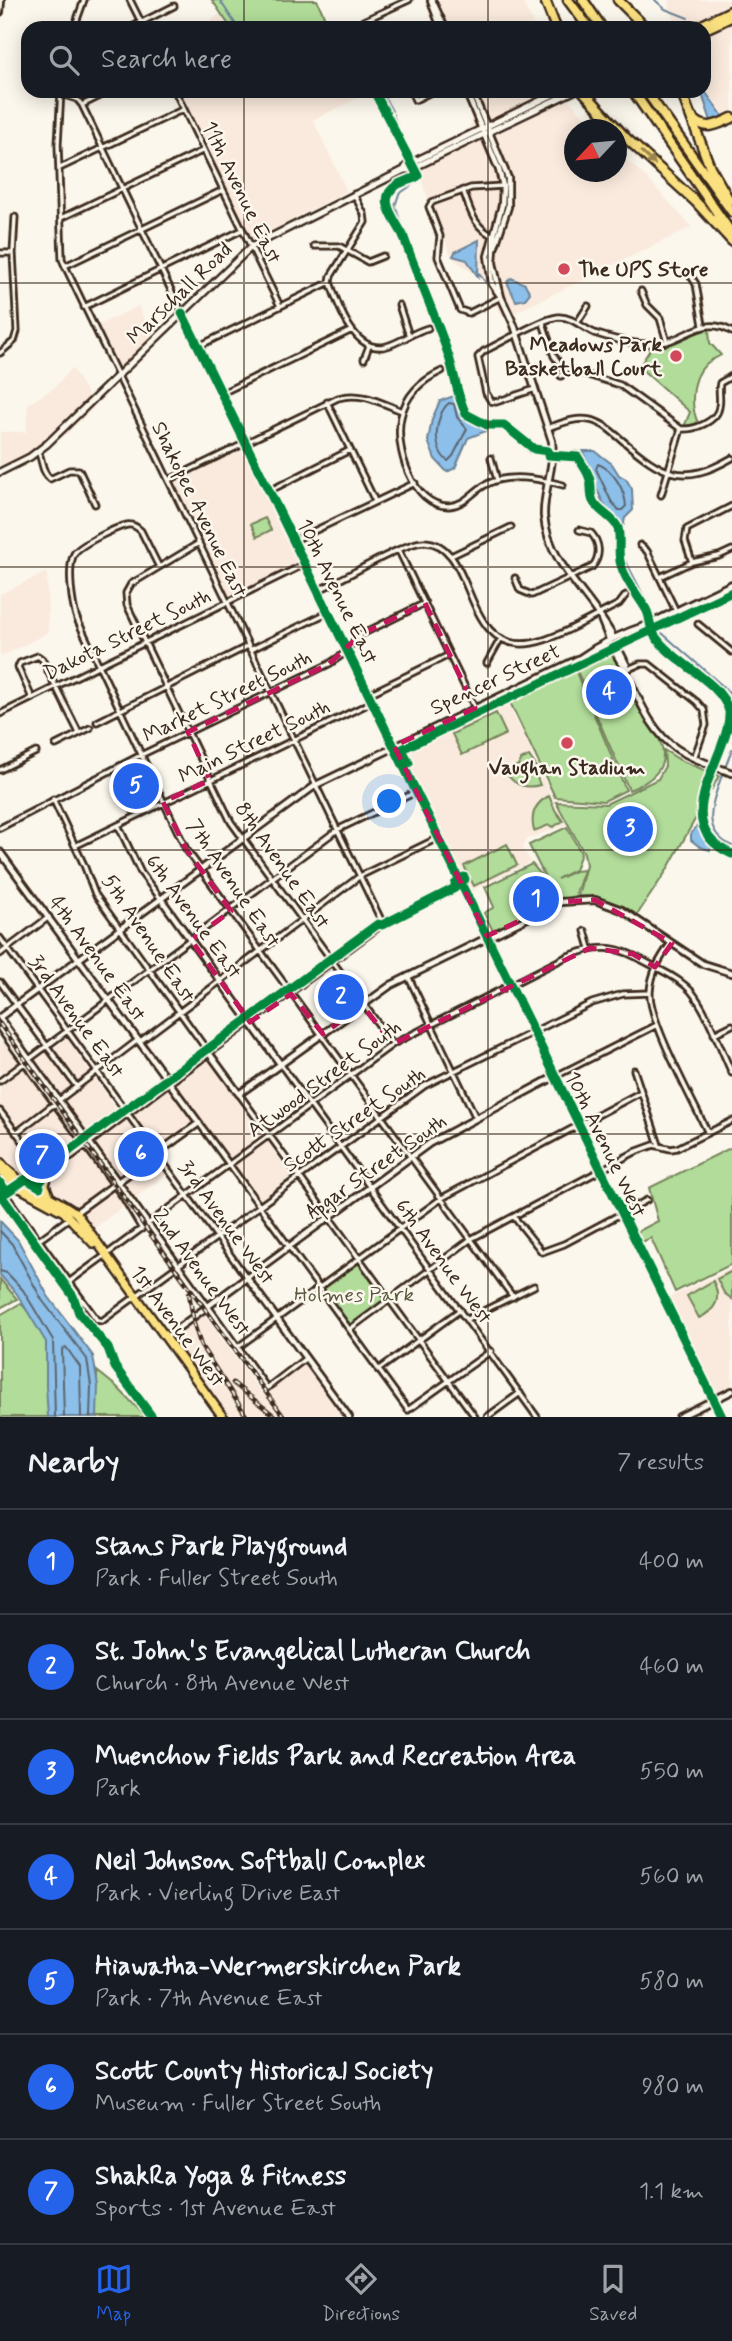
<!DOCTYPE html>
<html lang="en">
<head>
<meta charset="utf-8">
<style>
  :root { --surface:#171b24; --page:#242831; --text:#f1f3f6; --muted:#9ea1a6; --line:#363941; --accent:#2563eb }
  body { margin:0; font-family:Mynerve,sans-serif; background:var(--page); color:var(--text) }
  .compass { position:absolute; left:564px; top:119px; width:63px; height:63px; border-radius:50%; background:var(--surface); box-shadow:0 4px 18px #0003; rotate:244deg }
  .you { position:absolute; left:390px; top:802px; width:24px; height:24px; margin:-18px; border:5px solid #fff; border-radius:50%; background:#1a73e8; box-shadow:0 0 0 10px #1a73e833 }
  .badge { display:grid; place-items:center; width:46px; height:46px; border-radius:50%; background:var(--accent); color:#fff; font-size:23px; font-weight:700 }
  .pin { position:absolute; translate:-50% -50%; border:4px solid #fff; box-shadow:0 2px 7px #0006 }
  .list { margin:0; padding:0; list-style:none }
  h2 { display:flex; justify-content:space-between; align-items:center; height:91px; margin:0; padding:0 28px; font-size:30px }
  h2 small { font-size:23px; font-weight:400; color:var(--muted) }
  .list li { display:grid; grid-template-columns:46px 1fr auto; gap:21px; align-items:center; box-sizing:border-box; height:105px; padding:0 28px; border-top:2px solid var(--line) }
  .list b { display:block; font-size:26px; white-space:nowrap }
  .list p { margin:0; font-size:23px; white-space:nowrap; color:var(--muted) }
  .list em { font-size:23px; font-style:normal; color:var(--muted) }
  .icon { flex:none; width:38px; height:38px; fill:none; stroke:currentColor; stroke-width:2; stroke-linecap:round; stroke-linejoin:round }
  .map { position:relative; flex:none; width:732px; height:1417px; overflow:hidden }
  .search { position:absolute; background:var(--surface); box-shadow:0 4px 18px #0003; left:21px; right:21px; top:21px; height:77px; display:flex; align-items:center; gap:18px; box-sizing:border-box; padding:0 24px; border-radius:21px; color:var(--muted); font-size:26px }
  .sheet { height:826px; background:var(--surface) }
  nav { display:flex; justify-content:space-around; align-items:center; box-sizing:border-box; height:98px; border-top:2px solid var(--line); background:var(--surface); font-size:19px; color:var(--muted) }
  nav a { display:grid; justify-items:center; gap:4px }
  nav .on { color:var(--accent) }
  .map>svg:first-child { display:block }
</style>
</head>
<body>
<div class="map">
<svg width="732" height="1417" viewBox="0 0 732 1417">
  <rect width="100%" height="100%" fill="#fbf7ec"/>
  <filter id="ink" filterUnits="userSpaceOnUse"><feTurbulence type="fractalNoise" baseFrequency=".0143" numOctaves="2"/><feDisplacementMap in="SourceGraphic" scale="14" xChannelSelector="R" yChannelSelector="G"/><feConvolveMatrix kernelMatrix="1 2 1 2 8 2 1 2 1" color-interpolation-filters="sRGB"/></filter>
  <g filter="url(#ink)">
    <path fill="#faeadd" d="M424,0H522L535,28H435Z
      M668,0H732V128L704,86V28H676Z
      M220,14L230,28H201Z
      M178,91H372L313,120L347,191L252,241Z
      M461,91H565L569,100L596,129L574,130V172H616L617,152L646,177L692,227L508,316L501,314L483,280L456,261L450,254L412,157L467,131L471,124V116Z
      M138,306L152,335L120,369L99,325Z
      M72,368L90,398L93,409L66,434L0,476V432H26L28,404L55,387Z
      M242,450L300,564L229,598L173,482Z
      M47,572L48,633L0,657V594Z
      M505,697L566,825L527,839L523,848L531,862L471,891L401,748Z
      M0,1037L25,1069L67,1038L124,1121L208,1060L292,1176L259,1200L206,1124L164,1155L174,1169L93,1229L76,1208L53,1193L20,1178L0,1155Z
      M732,1268V1387L717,1394L668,1298Z
      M204,1314L262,1394L304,1364L342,1417H228L171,1339Z"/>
    <path fill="#b1dc99" stroke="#76835c" stroke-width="2" d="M212,0H317L328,25L325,28H231Z
      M709,328L710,343L721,355C717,358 710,360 706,364C691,378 690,406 698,423L684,427L690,412L639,367L651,348L665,346Z
      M265,518L271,530L257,537L251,524Z
      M610,647C621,669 631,691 642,712C647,722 656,731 660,741C671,768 650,782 629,790L574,664Z
      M573,665L626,790L604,801L555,797L507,696Z
      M496,713L506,734L462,755L452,734Z
      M664,750L680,760L719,776L667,870L637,915C617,903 601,896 578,896L586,865L584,853L556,802L606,804L658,779L665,766Z
      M529,756L536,766L534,770L540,785C525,789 513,785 505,771L519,765L521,760Z
      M138,761L142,762L160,800L132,816L112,774Z
      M549,796L555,810L563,821L553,827L549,825L534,831C530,815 535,803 549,796Z
      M567,827L581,853L575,870L557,879L575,871L584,870L575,896L556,901L493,931L484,913L494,907L485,887L532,864L548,883L529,845Z
      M507,844L517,865L474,886L464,866Z
      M732,1147V1264L675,1292L651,1238L642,1242L637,1232L658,1221L649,1188Z
      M357,1264H360L384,1300L349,1326L323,1292V1289Z
      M732,1271V1299L724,1293L717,1279Z
      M0,1279L17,1299L0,1308Z
      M713,1281C722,1299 716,1310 699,1318L687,1296Z
      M21,1303L52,1342L60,1417H0V1315Z
      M97,1371L117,1387L146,1417H97Z"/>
    <path fill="#8cbfe9" stroke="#6c8398" stroke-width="2" d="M704,90L722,115L723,118L712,124L701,91Z
      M479,240L478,277L467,260L453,256L455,252Z
      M511,278L525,284L530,293L525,299L516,301L507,282Z
      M459,394C463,416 465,418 485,427L486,431L468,438L455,468L447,472L435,459L428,441L432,419L440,401Z
      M583,451H595L612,464L619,475L626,479L632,489L633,510L625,518L622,532C618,520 610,514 604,504C595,488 589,469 583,451Z
      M697,826L711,847L710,850L700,847L691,840V834Z
      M0,1221L18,1240L48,1296L93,1356L98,1386L97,1417H48L46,1387V1342L17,1294L0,1275Z"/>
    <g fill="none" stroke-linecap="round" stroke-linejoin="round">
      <path stroke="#5b666f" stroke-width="2" d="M449,403L454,404L457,417L467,429L453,456L448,461C431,449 435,414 449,403Z
        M598,464C613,469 625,490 626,506L622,510H619L611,501L596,469Z
        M0,1231L12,1244L42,1300L87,1359L91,1386L90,1417
        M0,1271L7,1273L23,1290L53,1340L55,1417
        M64,1417L62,1350L66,1347L80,1367L81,1417"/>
      <path stroke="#6c8398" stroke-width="2" d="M655,0L665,9L688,18
        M221,2L238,28
        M312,28H324
        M381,91L392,111
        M393,114L409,154
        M419,174L421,179L399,194L395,206L437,316L435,317
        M477,271L489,287
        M485,429H505L530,453H546
        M560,453L575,451L583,453
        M622,529L623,556L650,608
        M662,633L725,688L732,697
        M726,765L732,749
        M722,775C713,802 699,830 732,846"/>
      <defs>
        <path id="minor" d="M130,0L144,28
          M74,28L84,0
          M130,28L174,6
          M363,28V21L409,0
          M61,91L58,144L62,259L65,266L383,924
          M175,91L280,306
          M411,91L415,100L433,91
          M61,94L77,99L82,105L182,313
          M82,105L110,91
          M60,168L184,109
          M463,190C470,210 474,229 496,237
          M354,194L364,214L365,222L331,276L330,282C338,306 355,355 387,346C401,342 413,332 428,328
          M61,218L204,150
          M314,246H339L368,262L383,256
          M0,253H12
          M65,266L223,190
          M689,273L696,284L703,325
          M641,291L647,305L660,318L667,342
          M501,297L469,313L460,310L438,257L440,236L429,207L432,202L471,188L503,186
          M399,305L409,336
          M84,307L242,230
          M543,323L554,356L562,367L620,385L681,429C694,430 717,422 719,407C721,399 718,391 720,383L732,376
          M577,323L588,306
          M199,346L330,282
          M0,353L14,341L17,331L13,253L15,217
          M364,359L369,346
          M442,371C422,380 406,395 401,417C394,446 412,507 449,506C465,505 472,492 485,485C507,472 540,479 563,485
          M561,376L565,370
          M535,389L496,402L491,401L486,393L478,357L484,351C501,343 541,319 558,317C573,316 584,330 597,334C613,339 634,344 650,344C681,346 702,312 732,332
          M222,393L352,330
          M327,402L375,501
          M548,428C562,423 576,417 590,420C603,422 612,432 622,440C662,474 682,487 732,458
          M38,451C43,461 41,471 50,479L69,470H79L95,504
          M491,458L497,480
          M169,480L338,398C361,391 381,403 402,411
          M269,491L350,450
          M661,495L681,429
          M293,541L415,483
          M199,543L131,584L126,593L127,605L231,822L392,1043
          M640,545L647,551L676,611
          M399,551L475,708
          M451,556L511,527
          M692,562L685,541L687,529L732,506
          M159,567L141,531C137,527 133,524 127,525C117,527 79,545 74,554C67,567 72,605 77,619L186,849L513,1297
          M660,577L692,562L719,556L732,550
          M515,578L520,590L532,595L592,567C601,556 600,543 591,533L579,530
          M318,590C342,581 404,541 425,542C477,544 461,655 532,643C557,639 596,615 619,604L626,595
          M698,624L732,652
          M250,650L329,612
          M487,663L501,638
          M626,670L640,664H649L697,702L704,710L706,725L694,758
          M369,694L449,655
          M32,698L18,667L20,663L38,656L42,659L79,733
          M0,714L305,564
          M97,722L248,646
          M56,745L90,728
          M0,770L36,752
          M53,799L84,865L95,894L209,1053L383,924L462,885
          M118,825L141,873L161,899
          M0,828L141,755L329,664L342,655L360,635L425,603
          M75,846L372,702
          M585,931L590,948
          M0,938L247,1278
          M671,943C660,958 651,973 650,992C648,1020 694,1103 708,1133
          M0,954L49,917
          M408,976L476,1118
          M0,982L77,1087
          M0,1018L267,1388L306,1358
          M0,1029L123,1197L142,1229
          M714,1034L732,1025
          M281,1065L537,1417
          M634,1070L659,1145
          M556,1076L657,1025
          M0,1081L337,830L416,792
          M239,1094L475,1417
          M0,1111L48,1174L170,1082
          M199,1123L408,1410L491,1351
          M16,1133L138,1040H142L360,876L438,838
          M0,1187L89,1309L97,1320L102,1321L424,1086L592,1003L623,994L650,993
          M514,1217L542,1252L564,1244L647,1200
          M39,1240L68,1219
          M69,1282L393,1044L568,956C610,941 622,949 659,969C671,975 682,981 691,991C707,1010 721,1050 732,1073
          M467,1319L534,1286
          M350,1329L471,1239L635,1152L654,1145L671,1149L677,1148L732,1121
          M238,1347L442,1198L641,1092
          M378,1370L460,1310
          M487,1417L520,1393"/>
        <path id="tertiary" d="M432,0L445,28
          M431,1L441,28
          M0,12L1,0
          M466,91L499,170L503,186L502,205L488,256L492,284L501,297L514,325L552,441C555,467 543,491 544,516C548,564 592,597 613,637
          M472,91L508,178V207L494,249L493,263L501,297
          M599,614L609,639
          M649,624L732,584
          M616,644L627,666L626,670
          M611,646C633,678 643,727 677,749C694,760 714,766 732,773
          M600,649L614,646L626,637
          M0,852L199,1123L75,1213
          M161,899L281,1065
          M0,1017L316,785L580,658C601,643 625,632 650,624
          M170,1082L209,1053L239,1094L391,985L560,902L595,900L622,910L703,964L732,973
          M247,1278L349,1417
          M166,1337L430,1143L554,1077
          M679,1417L732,1391"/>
        <path id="secondary" d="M404,170H409L574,91
          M182,313L722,1417
          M0,472L30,457L47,444L251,247L404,170L407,165L560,91"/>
        <path id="primary" d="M0,1162C20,1187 51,1194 76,1213L223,1417
          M0,1171L18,1187L64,1212L93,1243
          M48,1174L45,1185L49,1195"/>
        <path id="trunk" d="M695,28L732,10
          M704,30L732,17"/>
        <path id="motorway" d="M545,0L556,28
          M568,0L589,28
          M583,0L602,28
          M618,0L646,28
          M583,91L626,138L696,202L732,241
          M633,91L732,234
          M646,91L732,212
          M681,91L710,167L729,200
          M692,117C705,132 716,125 732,118"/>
      </defs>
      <use href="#minor" stroke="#3b2a1e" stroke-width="9"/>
      <use href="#tertiary" stroke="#3b2a1e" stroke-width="10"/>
      <use href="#secondary" stroke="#3b2a1e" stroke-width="10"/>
      <use href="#primary" stroke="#3b2a1e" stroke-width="12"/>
      <use href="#trunk" stroke="#3b2a1e" stroke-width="12"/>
      <use href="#motorway" stroke="#3b2a1e" stroke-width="13"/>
      <use href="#minor" stroke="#fbf7ec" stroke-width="3.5"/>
      <use href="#tertiary" stroke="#fbf7ec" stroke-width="4.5"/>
      <use href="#secondary" stroke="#fbf7ec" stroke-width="5"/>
      <use href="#primary" stroke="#fbe080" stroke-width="7"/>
      <use href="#trunk" stroke="#fbe080" stroke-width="7"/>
      <use href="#motorway" stroke="#fbe080" stroke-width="8"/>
      <defs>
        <path id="rail" d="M0,1024L145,1227L284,1417
          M189,1293L194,1324L201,1346L247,1417
          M233,1383L276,1417"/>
      </defs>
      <use href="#rail" stroke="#3b2a1e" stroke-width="4.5"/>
      <use href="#rail" stroke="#fbf7ec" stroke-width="2" stroke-dasharray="5" stroke-linecap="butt"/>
      <defs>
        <path id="cycleway" d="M374,91L418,176C412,180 403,181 397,185C376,198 394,218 403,235C417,276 436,316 449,357C455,376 457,396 466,414L487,425H504L534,449L548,451V455L578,457C582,465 588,471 590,480C592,487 590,495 593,501C598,512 614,517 618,528C621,540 617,554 621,565C626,583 639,596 647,611C651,620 649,628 655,636C673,663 720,680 729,711C732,754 663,824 732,854
          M182,313L722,1417
          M409,763L402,749L732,592
          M0,1183L7,1192L26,1179L40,1187L32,1171L42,1180L39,1173L378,924L382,925L455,888V884L465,879L464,877
          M0,1194L73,1296L79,1313L108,1348L115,1367L152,1417"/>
      </defs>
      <use href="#cycleway" stroke="#fbf7ec" stroke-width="13"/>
      <use href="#cycleway" stroke="#00873e" stroke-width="9"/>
    </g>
    <defs><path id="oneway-solid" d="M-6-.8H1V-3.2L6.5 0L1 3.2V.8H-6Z" transform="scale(1.75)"/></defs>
    <use fill="#9b854f" href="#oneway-solid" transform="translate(648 158) rotate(43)"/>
  </g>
  <path fill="none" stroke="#c2185b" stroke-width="5" stroke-dasharray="14 9" stroke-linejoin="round" d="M425,603L475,708L394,746L487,936L560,902L595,900L672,943L655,967L633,954L590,948L393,1044L362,1005L323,1034L291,994L250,1022L191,940L231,911L186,849L163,802L210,780L188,732L329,664L360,635Z"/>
  <path fill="none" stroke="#3b2a1e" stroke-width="2" stroke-opacity="0.55" d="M244,0V28M488,0V28M244,91V1417M488,91V1417M0,283H732M0,567H732M0,850H732M0,1134H732"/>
  <g fill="#d1495b" stroke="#fbf7ec" stroke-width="2.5">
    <circle cx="564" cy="269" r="7"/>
    <circle cx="676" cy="356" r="7"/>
    <circle cx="567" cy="743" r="7"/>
  </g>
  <g text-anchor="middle" stroke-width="5" stroke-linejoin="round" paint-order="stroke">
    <g font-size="21" fill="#3b2a1e" stroke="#fbf7ec">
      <text transform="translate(242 192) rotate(64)" y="7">11th Avenue East</text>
      <text transform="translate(179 293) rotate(-44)" y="7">Marschall Road</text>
      <text transform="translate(200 509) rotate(64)" y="7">Shakopee Avenue East</text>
      <text transform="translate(338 591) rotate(64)" y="7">10th Avenue East</text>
      <text transform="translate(127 634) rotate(-26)" y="7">Dakota Street South</text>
      <text transform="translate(495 679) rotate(-25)" y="7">Spencer Street</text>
      <text transform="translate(227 696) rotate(-26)" y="7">Market Street South</text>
      <text transform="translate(254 741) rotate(-26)" y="7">Main Street South</text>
      <text transform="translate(283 865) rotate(55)" y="7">8th Avenue East</text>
      <text transform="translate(234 883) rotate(56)" y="7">7th Avenue East</text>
      <text transform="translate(194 916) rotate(54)" y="7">6th Avenue East</text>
      <text transform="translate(149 938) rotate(56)" y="7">5th Avenue East</text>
      <text transform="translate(98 958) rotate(54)" y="7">4th Avenue East</text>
      <text transform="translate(77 1016) rotate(54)" y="7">3rd Avenue East</text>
      <text transform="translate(324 1078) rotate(-36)" y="7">Atwood Street South</text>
      <text transform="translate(354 1119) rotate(-35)" y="7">Scott Street South</text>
      <text transform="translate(606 1144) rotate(64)" y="7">10th Avenue West</text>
      <text transform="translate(376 1166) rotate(-35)" y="7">Apgar Street South</text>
      <text transform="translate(227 1222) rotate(54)" y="7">3rd Avenue West</text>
      <text transform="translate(444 1261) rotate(54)" y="7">6th Avenue West</text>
      <text transform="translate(202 1272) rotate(54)" y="7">2nd Avenue West</text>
      <text transform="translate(178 1326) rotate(54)" y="7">1st Avenue West</text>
    </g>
    <g font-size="21" font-weight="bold" fill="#3b2a1e" stroke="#fbf7ec" text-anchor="start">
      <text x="578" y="276">The UPS Store</text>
      <text x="662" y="351" text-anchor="end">Meadows Park<tspan x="662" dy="24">Basketball Court</tspan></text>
      <text x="567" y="774" text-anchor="middle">Vaughan Stadium</text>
    </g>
    <g font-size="21" fill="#58563d" stroke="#fbf7ec">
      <text x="354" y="1301">Holmes Park</text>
    </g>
  </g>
</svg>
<svg class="compass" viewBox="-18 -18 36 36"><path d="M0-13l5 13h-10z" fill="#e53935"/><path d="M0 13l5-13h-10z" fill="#9ea1a6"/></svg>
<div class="you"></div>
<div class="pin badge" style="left:536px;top:899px">1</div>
<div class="pin badge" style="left:341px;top:997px">2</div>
<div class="pin badge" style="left:630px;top:829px">3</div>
<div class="pin badge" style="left:609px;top:692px">4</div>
<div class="pin badge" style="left:136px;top:786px">5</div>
<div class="pin badge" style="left:141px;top:1154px">6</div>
<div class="pin badge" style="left:42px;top:1156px">7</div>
<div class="search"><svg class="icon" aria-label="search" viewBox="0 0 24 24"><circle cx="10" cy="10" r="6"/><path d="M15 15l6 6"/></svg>Search here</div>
</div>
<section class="sheet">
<h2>Nearby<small>7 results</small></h2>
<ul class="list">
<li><span class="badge">1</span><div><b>Stans Park Playground</b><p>Park · Fuller Street South</p></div><em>400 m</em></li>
<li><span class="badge">2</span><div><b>St. John's Evangelical Lutheran Church</b><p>Church · 8th Avenue West</p></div><em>460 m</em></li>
<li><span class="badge">3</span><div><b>Muenchow Fields Park and Recreation Area</b><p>Park</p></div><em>550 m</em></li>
<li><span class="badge">4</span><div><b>Neil Johnson Softball Complex</b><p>Park · Vierling Drive East</p></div><em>560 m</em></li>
<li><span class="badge">5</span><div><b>Hiawatha-Wermerskirchen Park</b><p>Park · 7th Avenue East</p></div><em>580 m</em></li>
<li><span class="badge">6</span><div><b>Scott County Historical Society</b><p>Museum · Fuller Street South</p></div><em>980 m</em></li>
<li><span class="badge">7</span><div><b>ShakRa Yoga &amp; Fitness</b><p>Sports · 1st Avenue East</p></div><em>1.1 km</em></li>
</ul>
</section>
<nav>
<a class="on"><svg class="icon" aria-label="map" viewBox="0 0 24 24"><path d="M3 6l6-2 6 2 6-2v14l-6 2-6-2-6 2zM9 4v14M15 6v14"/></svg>Map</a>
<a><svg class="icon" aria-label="directions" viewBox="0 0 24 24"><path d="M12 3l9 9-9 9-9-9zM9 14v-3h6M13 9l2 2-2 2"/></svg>Directions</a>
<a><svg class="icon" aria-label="saved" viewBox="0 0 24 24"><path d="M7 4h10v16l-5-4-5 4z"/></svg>Saved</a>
</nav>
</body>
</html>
